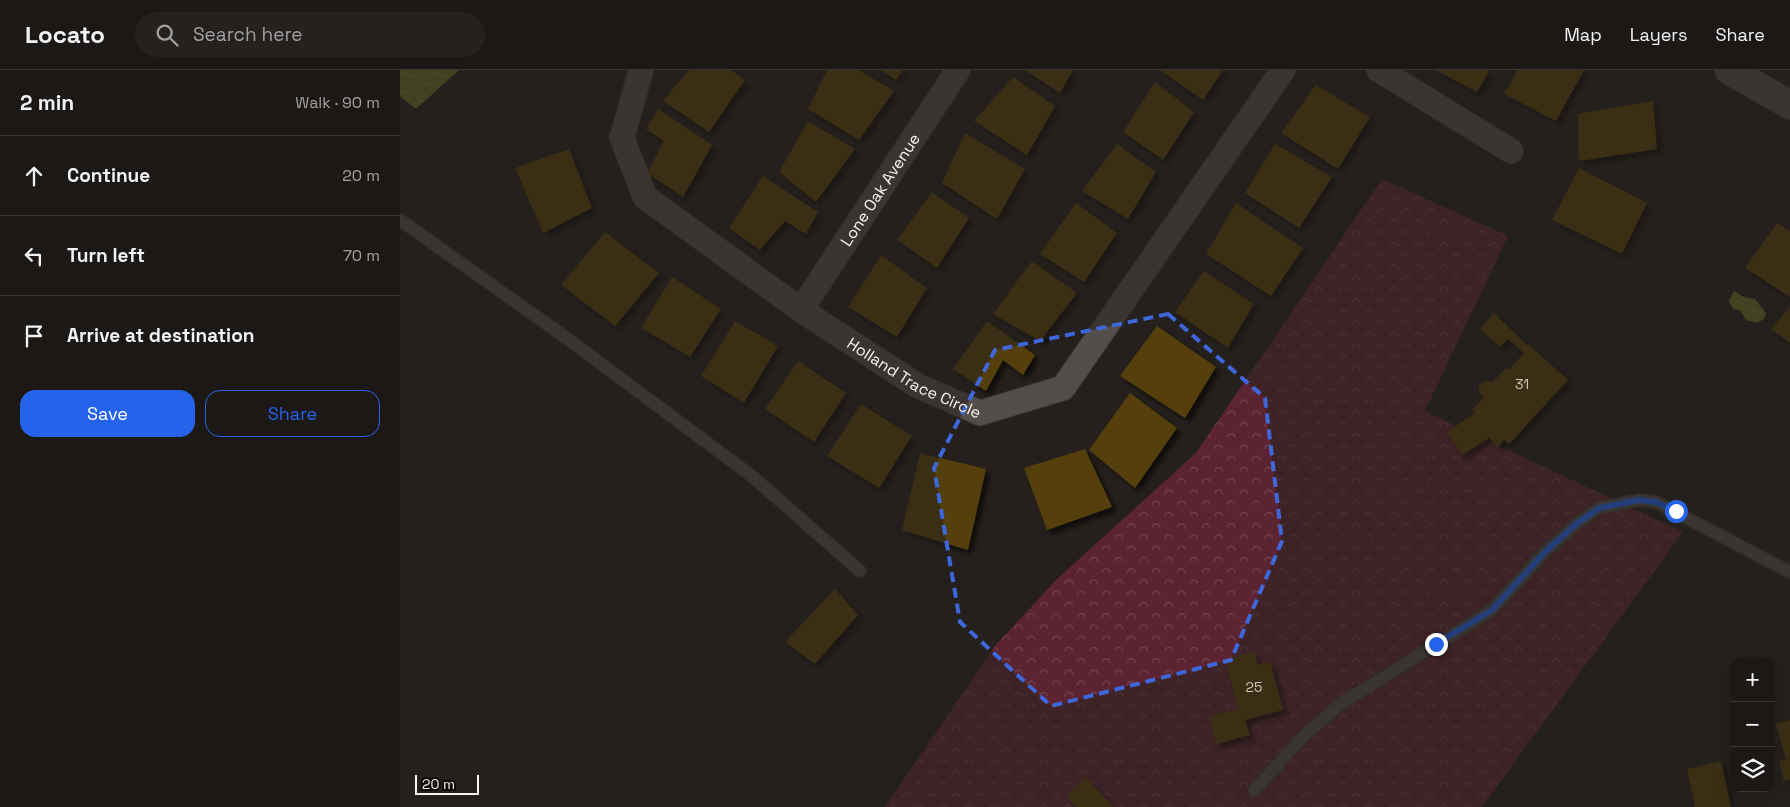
<!DOCTYPE html>
<html lang="en">
<head>
<meta charset="utf-8">
<style>
  :root { --surface:#1c1816; --page:#25211f; --text:#f1f3f6; --muted:#a0a0a1; --line:#3a3735; --accent:#2563eb }
  body { margin:0; font-family:"Space Grotesk",sans-serif; background:var(--page); color:var(--text) }
  .controls { position:absolute; right:15px; bottom:15px; display:grid; overflow:hidden; border-radius:10px; box-shadow:0 5px 20px #0002 }
  .controls button { width:45px; height:45px; display:grid; place-items:center; padding:0; border:0; border-bottom:1px solid var(--line); background:var(--surface); color:var(--text); font:25px sans-serif }
  .scale { position:absolute; left:15px; bottom:12px; width:64px; box-sizing:border-box; padding-left:5px; border:2px solid #f6f3f0; border-top:0; font-size:14px; line-height:18px; white-space:nowrap; color:#f6f3f0; -webkit-text-stroke:4px #0d0b09; paint-order:stroke }
  .stop { position:absolute; width:15px; height:15px; margin:-11px; border:4px solid #2563eb; border-radius:50%; background:#fff }
  .stop.end { background:#2563eb; border-color:#fff; box-shadow:0 1px 5px #0008 }
  .list { margin:0; padding:0; list-style:none }
  h2 { display:flex; justify-content:space-between; align-items:center; height:65px; margin:0; padding:0 20px; font-size:21px }
  h2 small { font-size:16px; font-weight:400; color:var(--muted) }
  .list li { display:grid; grid-template-columns:32px 1fr auto; gap:15px; align-items:center; box-sizing:border-box; height:80px; padding:0 20px; border-top:1px solid var(--line) }
  .list b { display:block; font-size:19px; white-space:nowrap }
  .list em { font-size:16px; font-style:normal; color:var(--muted) }
  .actions { display:flex; gap:10px; padding:15px 20px }
  .actions a { flex:1; padding:11px 0; border:1px solid var(--accent); border-radius:15px; text-align:center; font-size:18px; color:var(--accent) }
  .actions .main { background:var(--accent); color:#fff }
  .icon { flex:none; width:28px; height:28px; fill:none; stroke:currentColor; stroke-width:2; stroke-linecap:round; stroke-linejoin:round }
  .map { position:relative; flex:none; width:1390px; height:737px; overflow:hidden }
  header { display:flex; align-items:center; gap:30px; box-sizing:border-box; height:70px; padding:0 25px; background:var(--surface); border-bottom:1px solid var(--line) }
  header strong { font-size:24px }
  nav { display:flex; gap:28px; margin-inline-start:auto; font-size:18px }
  .search { width:350px; height:45px; background:var(--page); display:flex; align-items:center; gap:12px; box-sizing:border-box; padding:0 18px; border-radius:28px; color:var(--muted); font-size:19px }
  main { display:flex }
  aside { flex:1; background:var(--surface) }
  .map>svg:first-child { display:block }
</style>
</head>
<body>
<header>
<strong>Locato</strong>
<div class="search"><svg class="icon" aria-label="search" viewBox="0 0 24 24"><circle cx="10" cy="10" r="6"/><path d="M15 15l6 6"/></svg>Search here</div>
<nav><a>Map</a><a>Layers</a><a>Share</a></nav>
</header>
<main>
<aside>
<h2>2 min<small>Walk · 90 m</small></h2>
<ul class="list">
<li><svg class="icon" aria-label="ahead" viewBox="0 0 24 24"><path d="M12 20V5M6 11l6-6 6 6"/></svg><div><b>Continue</b></div><em>20 m</em></li>
<li><svg class="icon" aria-label="left" viewBox="0 0 24 24"><path d="M17 20v-9H6M10 6l-5 5 5 5"/></svg><div><b>Turn left</b></div><em>70 m</em></li>
<li><svg class="icon" aria-label="arrive" viewBox="0 0 24 24"><path d="M6 21V4h12l-3 4 3 4H6"/></svg><div><b>Arrive at destination</b></div></li>
</ul>
<div class="actions"><a class="main">Save</a><a>Share</a></div>
</aside>
<div class="map">
<svg width="1390" height="737" viewBox="0 0 1390 737">
  <defs>
    <pattern id="forest-crowns" width="20" height="18" patternUnits="userSpaceOnUse" patternTransform="scale(1.25)"><rect width="20" height="18" fill="#5c2432"/><path d="M2 6a3 3 0 1 1 6 0M12 15a3 3 0 1 1 6 0" fill="none" stroke="#744450"/></pattern>
    <pattern id="water-ripples" width="26" height="14" patternUnits="userSpaceOnUse" patternTransform="scale(1.25)"><rect width="26" height="14" fill="#686a25"/><path d="M2 4q2-2 4 0t4 0M15 11q2-2 4 0t4 0" fill="none" stroke="#7e8045"/></pattern>
    <filter id="shadow"><feDropShadow dx="4.5" dy="4.5" stdDeviation="2.5" flood-color="#0009"/></filter>
  </defs>
  <rect width="100%" height="100%" fill="#25201d"/>
  <path fill="url(#forest-crowns)" d="M982,109L1108,166L1025,341L1283,462L1082,737H485L595,576L656,510L796,383Z"/>
  <path fill="url(#water-ripples)" d="M0,0H59L16,39L0,26Z
    M1334,221L1344,227L1355,229L1366,243L1364,249L1357,253L1346,250L1340,240L1333,239L1329,231Z"/>
  <path fill="#543f08" filter="url(#shadow)" d="M289,0H331L345,10L309,62L263,31Z
    M427,0H459L494,21L459,70L408,39Z
    M481,0H503L496,10Z
    M625,0H673L660,23Z
    M760,0H823L803,30Z
    M1036,0H1090L1077,22Z
    M1118,0H1184L1156,51L1104,24Z
    M613,7L655,36L627,85L574,51Z
    M755,12L794,42L763,90L723,62Z
    M916,15L970,47L938,99L881,63Z
    M1253,31L1257,79L1179,91L1178,44Z
    M258,39L312,75L283,127L247,103L264,71L246,59Z
    M408,51L455,79L416,132L379,102Z
    M565,63L625,99L597,149L542,113Z
    M717,74L756,102L728,149L682,121Z
    M875,74L932,107L899,158L845,123Z
    M169,79L192,138L143,163L115,98Z
    M1179,98L1247,133L1222,184L1152,150Z
    M363,106L418,142L406,164L385,151L360,180L329,158Z
    M532,122L569,148L537,198L497,170Z
    M676,133L717,163L684,212L640,184Z
    M836,133L903,178L871,226L806,184Z
    M1377,153L1390,161V227L1345,198Z
    M205,162L259,203L215,256L161,215Z
    M481,185L527,218L497,267L448,237Z
    M632,191L677,223L640,271L593,244Z
    M804,201L854,234L828,278L775,242Z
    M272,207L321,239L290,287L241,258Z
    M1390,237V273L1371,259Z
    M1094,243L1127,275L1128,274L1168,310L1109,374L1104,370L1098,377L1089,368L1062,385L1047,362L1075,343L1072,340L1084,327L1079,322V316L1086,310L1092,313L1106,298L1109,300L1124,283L1108,269L1100,277L1080,259Z
    M335,251L378,276L344,333L301,306Z
    M587,251L635,285L623,305L603,290L586,321L553,299Z
    M757,256L816,297L785,348L720,306Z
    M398,291L446,323L414,372L365,339Z
    M730,323L777,358L735,418L689,380Z
    M461,334L512,366L479,418L427,386Z
    M685,379L712,437L647,460L624,398Z
    M520,383L586,399L568,480L502,460Z
    M435,519L458,545L415,594L385,572Z
    M854,581L858,595L870,591L883,640L845,650L850,665L816,674L809,646L838,639L825,590Z
    M1390,650V710L1384,711L1379,691L1386,690L1376,654Z
    M1321,691L1331,737H1295L1287,699Z
    M686,707L713,737H676L666,726Z"/>
  <g fill="none" stroke-linecap="round" stroke-linejoin="round">
    <defs>
      <path id="service" d="M0,150L168,269L353,407L460,501
        M854,720L906,664L942,633L1092,540L1145,482L1176,454L1199,438L1239,430L1256,432L1390,502"/>
      <g id="minor">
        <path id="s1" d="M241,0L222,68L245,127L401,240L518,316L580,343L663,318L883,0"/>
        <path d="M979,0L1111,81"/>
        <path id="s2" d="M401,240L558,0"/>
      </g>
      <path id="secondary" d="M1329,0L1390,35"/>
    </defs>
    <use href="#service" stroke="#413d3a" stroke-width="14"/>
    <use href="#minor" stroke="#413d3a" stroke-width="26"/>
    <use href="#secondary" stroke="#413d3a" stroke-width="30"/>
    <use href="#service" stroke="#544e4b" stroke-width="11"/>
    <use href="#minor" stroke="#544e4b" stroke-width="24"/>
    <use href="#secondary" stroke="#544e4b" stroke-width="28"/>
  </g>
  <g fill="none" stroke-linecap="round" stroke-linejoin="round">
    <path stroke="#2563eb" stroke-width="6" d="M1036,574L1092,540L1145,482L1176,454L1199,438L1239,430L1256,432L1276,441"/>
  </g>
  <path d="M0 0H1390V737H0ZM768,244L865,328L882,471L831,590L651,636L560,552L534,398L595,280Z" fill="#25201d" fill-opacity=".55" fill-rule="evenodd"/>
  <path fill="none" stroke="#3e67dc" stroke-width="4" stroke-dasharray="10 6" stroke-linejoin="round" d="M768,244L865,328L882,471L831,590L651,636L560,552L534,398L595,280Z"/>
  <g text-anchor="middle" stroke-width="4.5" stroke-linejoin="round" paint-order="stroke">
    <g font-size="14" fill="#cec6b6">
      <text x="1122" y="319">31</text>
      <text x="854" y="622">25</text>
    </g>
    <g font-size="16" fill="#f6f3f0" stroke="#0d0b09">
      <text dy="6" stroke="none"><textPath href="#s2" startOffset="144">Lone Oak Avenue</textPath></text>
      <text dy="6" stroke="none"><textPath href="#s1" startOffset="459">Holland Trace Circle</textPath></text>
    </g>
  </g>
</svg>
<div class="controls">
<button>+</button>
<button>−</button>
<button><svg class="icon" aria-label="layers" viewBox="0 0 24 24"><path d="M12 4l9 5-9 5-9-5zM3 14l9 5 9-5"/></svg></button>
</div>
<div class="scale">20 m</div>
<div class="stop" style="left:1276px;top:441px"></div>
<div class="stop end" style="left:1036px;top:574px"></div>
</div>
</main>
</body>
</html>
